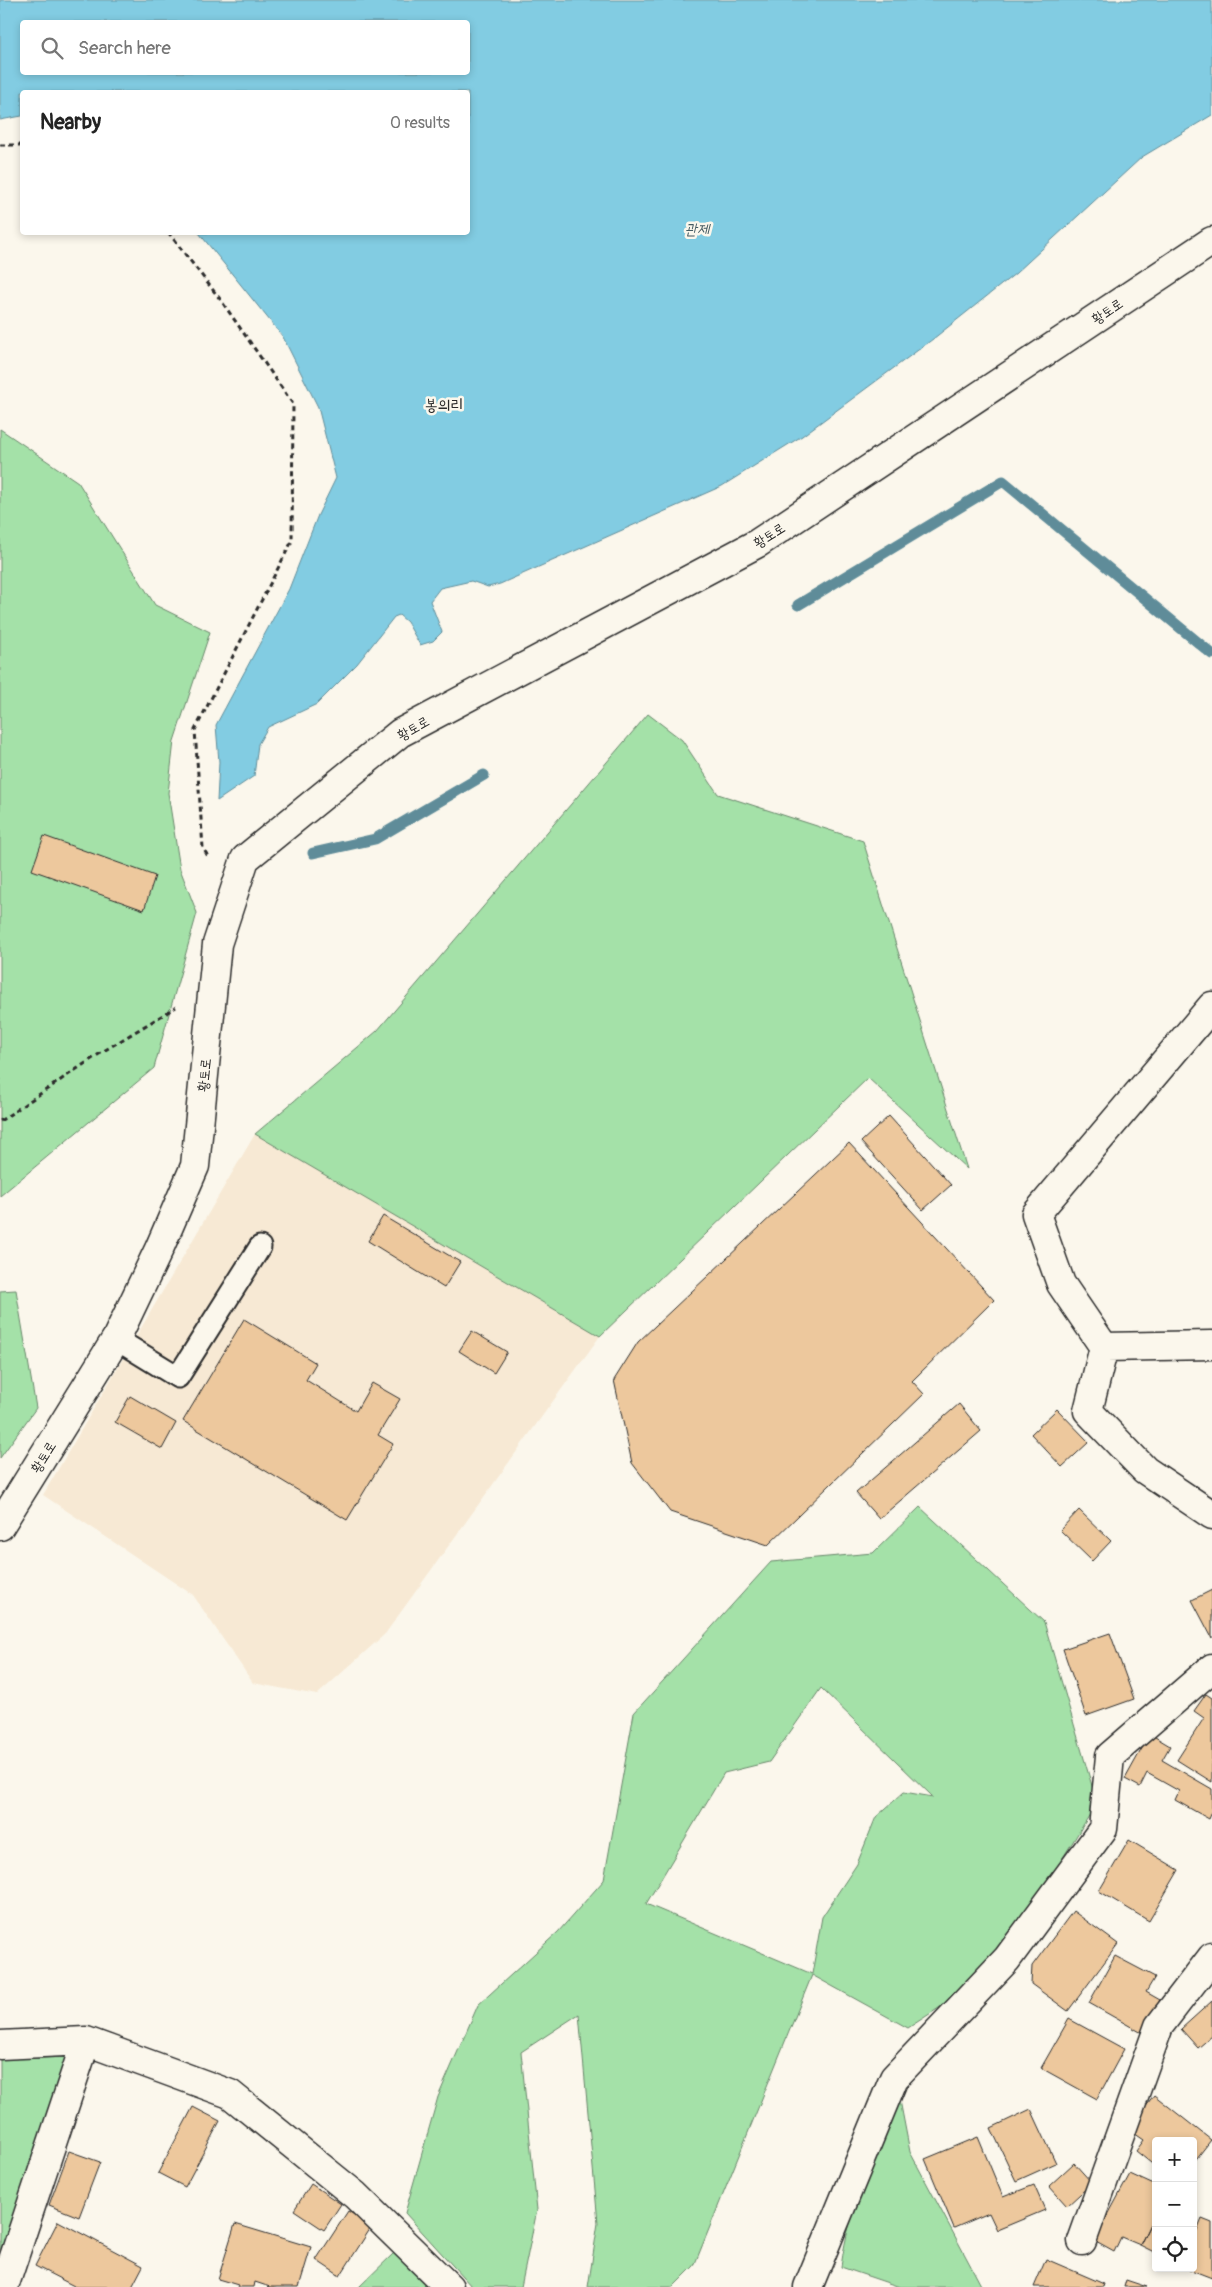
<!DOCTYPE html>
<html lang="en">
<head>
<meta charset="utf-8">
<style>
  :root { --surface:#fff; --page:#f2f2f2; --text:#222; --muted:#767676; --line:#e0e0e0 }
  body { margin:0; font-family:Pangolin,"Poor Story",sans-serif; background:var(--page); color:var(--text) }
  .controls { position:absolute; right:15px; bottom:15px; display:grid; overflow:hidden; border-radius:5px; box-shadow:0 2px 8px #0003 }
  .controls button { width:45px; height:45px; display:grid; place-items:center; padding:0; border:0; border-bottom:1px solid var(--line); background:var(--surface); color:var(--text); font:25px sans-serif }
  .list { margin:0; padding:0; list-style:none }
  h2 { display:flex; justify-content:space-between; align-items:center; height:65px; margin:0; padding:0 20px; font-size:21px }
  h2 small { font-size:16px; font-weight:400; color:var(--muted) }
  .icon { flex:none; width:28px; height:28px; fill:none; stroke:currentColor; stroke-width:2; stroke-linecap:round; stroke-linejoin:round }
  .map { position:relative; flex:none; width:1212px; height:2287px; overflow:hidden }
  .search { position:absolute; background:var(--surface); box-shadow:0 2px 8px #0003; left:20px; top:20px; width:450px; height:55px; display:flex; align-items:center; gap:12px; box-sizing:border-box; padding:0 18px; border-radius:5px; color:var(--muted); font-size:19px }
  .panel { position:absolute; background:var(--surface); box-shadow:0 2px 8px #0003; left:20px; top:90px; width:450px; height:145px; border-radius:5px }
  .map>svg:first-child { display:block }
</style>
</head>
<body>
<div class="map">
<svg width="1212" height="2287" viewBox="0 0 1212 2287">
  <rect width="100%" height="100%" fill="#fbf7ec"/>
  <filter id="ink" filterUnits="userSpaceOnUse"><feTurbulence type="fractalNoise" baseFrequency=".02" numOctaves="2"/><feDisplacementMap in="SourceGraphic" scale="10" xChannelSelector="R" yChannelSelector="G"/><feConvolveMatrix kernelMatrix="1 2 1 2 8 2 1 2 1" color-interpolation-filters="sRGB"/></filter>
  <g filter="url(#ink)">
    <path fill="#f7e9d4" d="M255,1134L600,1336L385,1634L317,1695L253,1683L193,1595L43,1495Z"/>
    <path fill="#a4e1a8" stroke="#68866a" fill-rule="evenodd" d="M0,429L78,482L155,605L210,632L174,741L168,793L180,869L197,913L154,1068L0,1196Z
      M648,714L682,740L718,794L863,841L967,1169L868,1078L600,1336L255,1134L377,1031Z
      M16,1290L36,1408L0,1458V1291Z
      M920,1507L1044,1622L1097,1803L1049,1880L978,1976L959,1995L908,2028L812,1975L694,2266L673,2287H588L598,2223L579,2014L521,2052L537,2210L521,2287H472L405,2213L438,2097L478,2005L558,1932L604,1880L634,1713L771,1562L873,1553ZM821,1688L933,1797L904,1792L876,1817L857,1864L822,1917L812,1974L646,1904L724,1773L769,1762Z
      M72,2057L0,2262V2059Z
      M899,2095L910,2152L982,2287H900L841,2267C849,2206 876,2150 899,2095Z
      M394,2253L429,2287H359Z"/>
    <path fill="#82cce2" stroke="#5f8c99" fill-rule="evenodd" d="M0,0H1212V115L1142,157L1016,273L933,339L802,436L722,486L500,584L488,587L471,581L440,588L430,601L442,632L433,641L420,645L407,622L399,615L394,617L357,664L317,704L268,727L258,744L254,776L217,801L219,762L216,725L289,589L318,515L336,478L318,407L283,337L199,233L468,232V92H22V116L0,120ZM22,22H468V72H22Z"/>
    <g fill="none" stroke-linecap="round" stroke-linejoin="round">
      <path stroke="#5f8c99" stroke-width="11" d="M798,605L1003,481L1212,654
        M313,853L375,839L484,775"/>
    </g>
    <path fill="#edc89d" stroke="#2b2b2b" d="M44,836L155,876L144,910L32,870Z
      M889,1116L951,1185L923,1210L861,1142Z
      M849,1143L994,1300L912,1381L924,1394L768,1545L670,1512L632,1463L614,1380L638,1342Z
      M383,1216L460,1262L444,1288L368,1241Z
      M244,1319L316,1363L306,1380L356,1411L372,1383L400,1399L378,1435L393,1444L347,1520L183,1421Z
      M472,1331L507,1352L494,1373L459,1351Z
      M130,1396L176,1423L162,1449L115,1422Z
      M959,1404L981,1431L879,1519L856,1493Z
      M1057,1409L1089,1442L1062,1467L1031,1434Z
      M1079,1510L1111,1541L1092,1561L1060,1530Z
      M1212,1590V1638L1192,1600Z
      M1110,1633L1134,1699L1086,1716L1063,1649Z
      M1206,1694L1212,1698V1782L1177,1760L1204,1718L1194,1711Z
      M1150,1734L1170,1746L1162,1760L1212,1789V1812L1209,1819L1175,1800L1179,1791L1147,1773L1140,1787L1125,1779Z
      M1129,1840L1179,1870L1149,1921L1099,1891Z
      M1073,1911L1118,1944L1068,2011L1031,1984L1032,1966Z
      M1115,1956L1155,1977L1146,1992L1160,2000L1142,2033L1089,2003Z
      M1212,2001V2036L1198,2048L1181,2029Z
      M1069,2019L1124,2049L1097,2099L1041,2068Z
      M1154,2095L1211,2140L1193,2163V2141H1156V2167L1136,2151L1144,2140L1128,2129Z
      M193,2107L220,2121L185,2187L158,2173Z
      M1031,2109L1056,2163L1016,2181L991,2128Z
      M978,2137L1003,2197L1034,2185L1045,2210L997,2230L989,2213L954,2228L925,2159Z
      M69,2151L100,2162L79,2217L49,2205Z
      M1074,2163L1092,2183L1067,2206L1049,2186Z
      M1130,2174L1156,2186V2212L1140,2245L1121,2237L1114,2252L1094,2241Z
      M311,2184L341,2204L324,2230L294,2210Z
      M348,2211L372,2226L340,2276L316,2260Z
      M1202,2219L1212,2223V2278L1186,2268H1193V2241Z
      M58,2221L143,2266L132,2287H76L35,2266Z
      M235,2224L311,2247L299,2287H270L255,2282L254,2287H237L238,2285L218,2279Z
      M1150,2224L1156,2226V2253L1140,2245Z
      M1046,2259L1104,2284L1103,2287H1034Z
      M1126,2280L1147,2287H1124Z"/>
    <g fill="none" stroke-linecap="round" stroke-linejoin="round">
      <defs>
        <path id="service" d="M116,1339L178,1377L260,1247"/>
        <path id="minor" d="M1212,1006L1036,1214L1061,1284L1104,1347L1088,1411L1145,1470L1212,1515
          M1104,1347L1212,1345
          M0,2045L86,2041L230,2094L355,2195L449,2287
          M1082,2241L1159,2026L1212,1957
          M4,2287L86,2041
          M808,2287L894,2078L1007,1959L1103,1829L1110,1756L1212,1668"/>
        <path id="secondary" d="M0,1526L116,1339L159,1249L195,1166L217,944L245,859L400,733L758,543L1212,241"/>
      </defs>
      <use href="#service" stroke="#2b2b2b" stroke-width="25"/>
      <use href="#minor" stroke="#2b2b2b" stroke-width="31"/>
      <use href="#secondary" stroke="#2b2b2b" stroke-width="31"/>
      <path stroke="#2b2b2b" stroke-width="3" stroke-dasharray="5 4" stroke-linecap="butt" d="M0,145H22
        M168,232L220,299L293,404L292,541L195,730L203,848L209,858
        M0,1121L102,1052L176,1007"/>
      <use href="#service" stroke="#fbf7ec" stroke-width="21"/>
      <use href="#minor" stroke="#fbf7ec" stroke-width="28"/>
      <use href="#secondary" stroke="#fbf7ec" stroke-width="28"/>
    </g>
  </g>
  <g text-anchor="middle" stroke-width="5" stroke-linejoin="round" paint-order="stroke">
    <g font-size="14" fill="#2b2b2b" stroke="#fbf7ec">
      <text transform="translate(1107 311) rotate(-34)" y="5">황토로</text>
      <text transform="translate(769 535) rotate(-32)" y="5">황토로</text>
      <text transform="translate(413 728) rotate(-30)" y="5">황토로</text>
      <text transform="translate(204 1075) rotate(-84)" y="5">황토로</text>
      <text transform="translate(43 1457) rotate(-58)" y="5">황토로</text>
    </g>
    <g font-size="15" font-style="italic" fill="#455b62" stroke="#fbf7ec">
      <text x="697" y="234">관제</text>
    </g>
    <g font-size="16" fill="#2b2b2b" stroke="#fbf7ec">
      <text x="444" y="410">봉의리</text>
    </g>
  </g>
</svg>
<div class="controls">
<button>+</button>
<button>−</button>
<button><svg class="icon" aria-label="locate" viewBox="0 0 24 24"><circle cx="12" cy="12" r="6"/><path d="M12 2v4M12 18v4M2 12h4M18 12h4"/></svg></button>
</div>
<div class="search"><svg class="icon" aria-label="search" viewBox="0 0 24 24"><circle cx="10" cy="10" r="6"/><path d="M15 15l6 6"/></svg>Search here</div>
<section class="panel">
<h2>Nearby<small>0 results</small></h2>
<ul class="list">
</ul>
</section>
</div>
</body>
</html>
